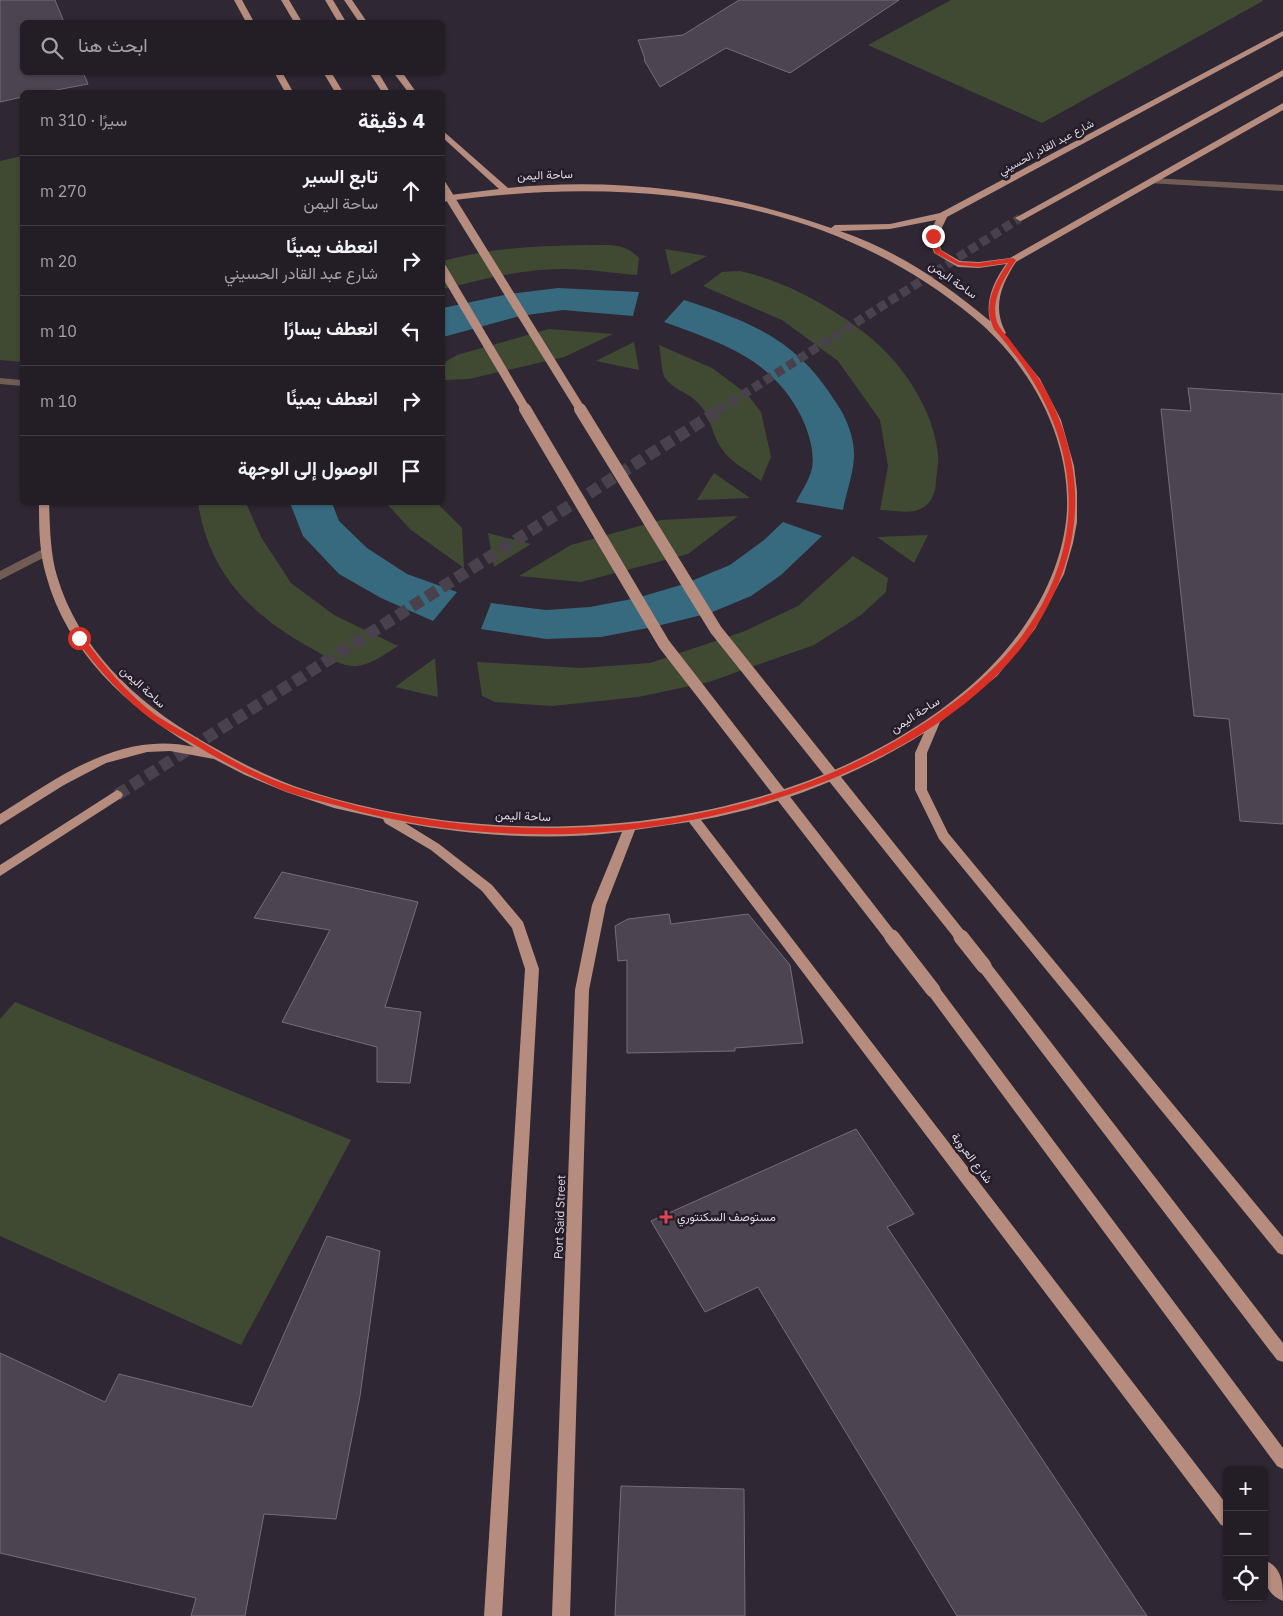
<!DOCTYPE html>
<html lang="ar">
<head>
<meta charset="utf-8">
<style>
  :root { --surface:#231d26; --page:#2f2a32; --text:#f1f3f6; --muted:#a3a2a7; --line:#403b43 }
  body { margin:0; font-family:"IBM Plex Sans",Vazirmatn,sans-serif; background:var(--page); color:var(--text); direction:rtl }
  .controls { position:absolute; right:15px; bottom:15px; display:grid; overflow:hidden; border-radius:8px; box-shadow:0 1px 4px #0004 }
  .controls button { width:45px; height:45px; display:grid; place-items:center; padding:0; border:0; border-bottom:1px solid var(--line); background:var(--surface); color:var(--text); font:25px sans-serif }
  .stop { position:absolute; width:15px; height:15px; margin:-11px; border:4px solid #d93025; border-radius:50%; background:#fff }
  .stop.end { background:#d93025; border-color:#fff; box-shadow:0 1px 5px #0008 }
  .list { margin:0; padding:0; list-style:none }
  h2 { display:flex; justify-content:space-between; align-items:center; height:65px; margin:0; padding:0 20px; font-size:21px }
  h2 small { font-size:16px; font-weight:400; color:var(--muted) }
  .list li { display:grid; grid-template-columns:32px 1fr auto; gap:15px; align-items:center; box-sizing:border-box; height:70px; padding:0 20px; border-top:1px solid var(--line) }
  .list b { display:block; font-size:19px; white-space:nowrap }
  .list p { margin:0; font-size:16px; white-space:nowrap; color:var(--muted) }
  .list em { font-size:16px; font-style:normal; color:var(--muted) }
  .icon { flex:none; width:28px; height:28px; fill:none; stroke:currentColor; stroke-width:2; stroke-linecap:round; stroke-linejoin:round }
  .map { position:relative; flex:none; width:1283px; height:1616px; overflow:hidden; direction:ltr }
  .search { position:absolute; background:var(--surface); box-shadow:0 1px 4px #0004; left:20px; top:20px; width:425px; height:55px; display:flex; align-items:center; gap:12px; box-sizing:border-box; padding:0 18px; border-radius:8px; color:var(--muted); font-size:19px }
  .panel { position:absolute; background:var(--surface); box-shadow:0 1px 4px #0004; left:20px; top:90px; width:425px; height:415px; border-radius:8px; direction:rtl }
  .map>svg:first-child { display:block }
</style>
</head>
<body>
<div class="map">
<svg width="1283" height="1616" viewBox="0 0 1283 1616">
  <rect width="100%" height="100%" fill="#2f2733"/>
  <path fill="#404a33" d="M951,0H1262L1263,1L1042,123L868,45Z
    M22,156V362L0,360V161Z
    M584,245C606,246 623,241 639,258L637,275C613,273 588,269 564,269C526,268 479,280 443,289V261C489,248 536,246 584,245Z
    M665,249L707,256L671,275Z
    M740,271C786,281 834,308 871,338C904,366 933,409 938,454C939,462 937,472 936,480C936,494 930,508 914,511C904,513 891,510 880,510L888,466L880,420L838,361L782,320L703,286L722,272Z
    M549,329L613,334L564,357L469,379L443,380L442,364L457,355Z
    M634,342L639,370L596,361Z
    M659,345L712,368L747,394L761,412L771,457L761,481C749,471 730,462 722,449C711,434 712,416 697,402C688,392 671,389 664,376C661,367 661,354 659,345Z
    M714,473L750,498L697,500Z
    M198,503H246L261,537L291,583L334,615L398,646C385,654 368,667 353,666C336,665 322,654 307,646C248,612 209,572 198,503Z
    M386,503H437L462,528L464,568L411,530Z
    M738,516L688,554L581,582L519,576L571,545L661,520Z
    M488,533L531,544L494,567Z
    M928,535L914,563L877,537Z
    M853,556L888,578L886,592L861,615L814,645L709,682L638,697L552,706L495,702L482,696L477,662L581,668L650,663L745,631L798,606Z
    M435,658L438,697L395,687Z
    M15,1002L351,1140L241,1345L0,1236V1019Z"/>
  <path fill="#376a7f" d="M558,288L639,292L633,316L563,310L520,316L443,337V308L509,294Z
    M684,300C753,323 797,339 837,404C847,419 855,439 854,458C853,475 846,493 843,510L796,502C801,492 810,479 812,468C815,452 808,430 801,416C772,358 721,343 664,322Z
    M290,503H332L339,521L367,548L407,574L457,592L433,621L381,598L339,574L303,536Z
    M783,522L822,536L781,575L751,596L710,613L653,627L601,637L546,639L481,629L491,603L546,610L590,607L637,598L684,584L730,565L764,540Z"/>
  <path fill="#4c4451" stroke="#766d7b" d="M0,0H55L64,22H22V72H83L88,84L46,92H22V97L0,102Z
    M739,0H899L790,73L726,48L660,87L644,60L645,59L638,40L683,35Z
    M1188,388L1283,394V824L1240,821L1229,719L1194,716L1161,409L1191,411Z
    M282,872L418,902L385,1007L421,1012L410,1083L377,1082V1047L282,1022L330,930L254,918Z
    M669,914L671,924L748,914L790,965L803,1043L735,1048V1051L627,1053V960L618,961L615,926L628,919Z
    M856,1129L914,1214L887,1227L1147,1616H957L758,1287L705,1312L651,1221Z
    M327,1236L380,1251L360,1396L336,1519L264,1514L245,1616H191L196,1598L0,1553V1353L105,1402L119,1374L252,1407Z
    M621,1486L744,1489L745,1616H615Z"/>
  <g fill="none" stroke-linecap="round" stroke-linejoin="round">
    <path stroke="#49424d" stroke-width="9" stroke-dasharray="9 4.5" stroke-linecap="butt" d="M719,410L1020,218"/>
    <path stroke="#49424d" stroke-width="12" stroke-dasharray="12 5.5" stroke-linecap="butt" d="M117,795L721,409"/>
    <path fill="#705c55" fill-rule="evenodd" d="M1151,178L1283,185V191L1148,183L1147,181Z
      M0,378L22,380V386L0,384Z
      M45,548L49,549L51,552L49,555L0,580V571Z"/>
    <path fill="#b58c7e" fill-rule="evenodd" d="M234,0H242L254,22H246Z
      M281,0H289L302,22H294Z
      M325,0H333L346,22H338Z
      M344,0H352L367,22H359Z
      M1283,31V36L947,217L938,236L941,250L960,261L979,262L1010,258L1283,103V110L1016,262C1001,285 992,307 1006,333L1004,335L1040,379L1061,420L1074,466L1077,491V522L1073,543L1064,574L1035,629L997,676L940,722L927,753V790L948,833L1283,1237V1255L1278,1253L939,839L915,790V753L924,733C857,775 779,806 701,820L1227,1505V1527L1221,1525L689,822L635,830L606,905L589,990L570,1616H552L575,990L592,905L622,832C550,841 475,836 405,823L439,844L492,885L523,922L539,969L502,1616H484L525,969L512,928L482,891L431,850L385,823L383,819L334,808L286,792L245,775L214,759L170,751L147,752L106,763L64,785L0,825V814C59,777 121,730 194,747C128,708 66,651 46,575C39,551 39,527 39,502H49C50,527 50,552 57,576C78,648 136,702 199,739C230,757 261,774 294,786C505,859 792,837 967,689C1019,645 1063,580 1067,510C1070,435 1029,363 973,317C825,194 627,175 442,202V196L499,189L442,137V130L508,188C617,177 728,191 831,228L835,225L890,224L940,213ZM936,220L928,236L934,253L958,267L979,268L1006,264C994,281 985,300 990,321C944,283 898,251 840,231L890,229Z
      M1283,70V76L1023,220L1020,221L1015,218Z
      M274,72H282L293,92H285Z
      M323,72H331L343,92H335Z
      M369,72H378L390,92H382Z
      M393,72H402L416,92H408Z
      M117,790L121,792L123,795L121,798L0,876V865Z
      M984,961L989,962L1283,1343V1362L1277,1360L979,970L977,966L979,962Z
      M933,985L938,986L1283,1448V1469L1277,1466L928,994L926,990L928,986Z
      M1264,1560C1283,1567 1283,1584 1283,1601C1264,1594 1264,1577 1264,1560Z"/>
    <path stroke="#b58c7e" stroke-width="9" d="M442,185L581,410
      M442,268L526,410"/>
    <path stroke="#b58c7e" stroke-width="12" d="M525,409L664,644L892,938
      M580,409L716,630L962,938"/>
    <path stroke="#b58c7e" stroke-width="15" d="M892,937L933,990
      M961,937L984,966"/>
  </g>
  <path fill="#d93025" d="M933,234L936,236L940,250L959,262L979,263L1013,258L1016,260C1005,277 990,300 997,322C999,328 1006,335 1010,340C1020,354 1032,368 1041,382C1092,469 1085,558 1027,640C979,706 902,750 829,780C675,841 498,852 339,806C321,801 300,797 282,790C250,776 219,760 190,742C177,735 163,728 151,719C122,697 97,668 75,638L82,636C104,665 127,694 157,716C169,724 183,731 195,738C226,757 259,776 293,787C483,852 723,842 897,740C943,713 988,680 1021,637C1080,558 1084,468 1034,383C1025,367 1012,351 1000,336C997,332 993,329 992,324C983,304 997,279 1008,263L979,267L958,265L935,253L930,236Z"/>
  <path fill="#e0444e" stroke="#251d29" stroke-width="2" d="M663.5 1209.5h5v5h5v5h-5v5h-5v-5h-5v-5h5z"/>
  <g text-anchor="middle" stroke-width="5" stroke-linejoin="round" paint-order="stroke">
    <g font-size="11" fill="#ded9e2" stroke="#251d29">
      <text transform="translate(1046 147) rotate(-28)" y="4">شارع عبد القادر الحسيني</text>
    </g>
    <g font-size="12" fill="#ded9e2" stroke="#251d29">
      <text transform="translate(545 175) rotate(-2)" y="4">ساحة اليمن</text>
      <text transform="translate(953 280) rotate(35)" y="4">ساحة اليمن</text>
      <text transform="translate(143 687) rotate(42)" y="4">ساحة اليمن</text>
      <text transform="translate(915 715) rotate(-33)" y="4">ساحة اليمن</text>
      <text transform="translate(523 816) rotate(2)" y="4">ساحة اليمن</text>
      <text transform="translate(972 1158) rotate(53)" y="4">شارع العروبة</text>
      <text transform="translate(560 1217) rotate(-88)" y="4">Port Said Street</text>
    </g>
    <g font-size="12" fill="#ded9e2" stroke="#251d29" text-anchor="start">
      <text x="677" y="1221">مستوصف السكنتوري</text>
    </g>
  </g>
</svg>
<div class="controls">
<button>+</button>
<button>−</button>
<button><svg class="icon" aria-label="locate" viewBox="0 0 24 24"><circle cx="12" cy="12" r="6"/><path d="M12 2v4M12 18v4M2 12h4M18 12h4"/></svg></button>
</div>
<div class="stop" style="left:79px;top:638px"></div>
<div class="stop end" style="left:933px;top:236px"></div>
<div class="search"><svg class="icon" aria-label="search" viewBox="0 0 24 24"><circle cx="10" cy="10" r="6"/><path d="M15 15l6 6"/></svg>ابحث هنا</div>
<section class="panel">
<h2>4 دقيقة<small>سيرًا · 310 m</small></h2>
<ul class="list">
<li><svg class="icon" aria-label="ahead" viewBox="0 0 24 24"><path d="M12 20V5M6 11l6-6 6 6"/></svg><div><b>تابع السير</b><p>ساحة اليمن</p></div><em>270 m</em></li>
<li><svg class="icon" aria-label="right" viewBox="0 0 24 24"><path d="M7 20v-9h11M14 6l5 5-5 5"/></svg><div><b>انعطف يمينًا</b><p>شارع عبد القادر الحسيني</p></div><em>20 m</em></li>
<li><svg class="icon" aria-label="left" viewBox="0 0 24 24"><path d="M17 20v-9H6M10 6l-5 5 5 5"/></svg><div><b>انعطف يسارًا</b></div><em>10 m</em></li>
<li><svg class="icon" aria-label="right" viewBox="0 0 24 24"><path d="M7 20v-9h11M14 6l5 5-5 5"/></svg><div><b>انعطف يمينًا</b></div><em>10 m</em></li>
<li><svg class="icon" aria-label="arrive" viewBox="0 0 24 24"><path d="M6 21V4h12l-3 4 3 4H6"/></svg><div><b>الوصول إلى الوجهة</b></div></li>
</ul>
</section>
</div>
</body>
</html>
